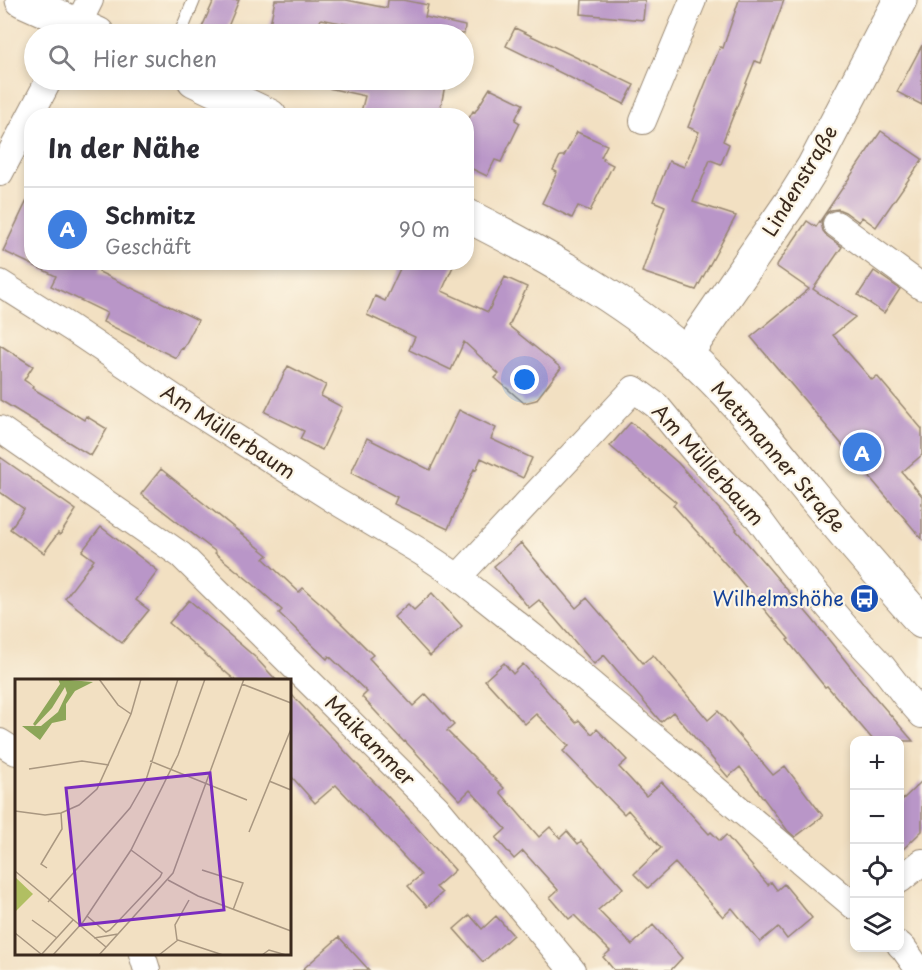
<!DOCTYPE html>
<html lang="de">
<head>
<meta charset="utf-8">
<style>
  :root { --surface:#fff; --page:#f7f7f7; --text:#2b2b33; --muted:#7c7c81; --line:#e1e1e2; --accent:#111827 }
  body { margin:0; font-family:"Playpen Sans",sans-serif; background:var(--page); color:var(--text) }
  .controls { position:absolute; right:18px; bottom:18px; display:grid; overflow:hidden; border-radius:12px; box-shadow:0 3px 9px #0003 }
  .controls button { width:54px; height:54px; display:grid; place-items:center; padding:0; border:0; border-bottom:2px solid var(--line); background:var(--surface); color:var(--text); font:30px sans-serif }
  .you { position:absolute; left:525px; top:380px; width:21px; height:21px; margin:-15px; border:4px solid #fff; border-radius:50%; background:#1a73e8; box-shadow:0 0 0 9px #1a73e833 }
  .badge { display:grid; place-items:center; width:39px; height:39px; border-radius:50%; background:var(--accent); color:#fff; font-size:20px; font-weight:700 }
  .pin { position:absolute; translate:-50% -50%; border:3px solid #fff; box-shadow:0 2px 6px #0006 }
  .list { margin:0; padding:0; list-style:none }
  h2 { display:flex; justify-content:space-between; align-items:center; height:78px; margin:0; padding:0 24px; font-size:26px }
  h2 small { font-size:20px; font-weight:400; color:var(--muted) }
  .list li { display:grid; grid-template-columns:39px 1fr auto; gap:18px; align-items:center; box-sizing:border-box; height:84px; padding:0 24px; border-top:2px solid var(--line) }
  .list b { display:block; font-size:22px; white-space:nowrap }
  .list p { margin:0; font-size:20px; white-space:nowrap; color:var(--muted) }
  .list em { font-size:20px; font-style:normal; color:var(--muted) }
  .icon { flex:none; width:33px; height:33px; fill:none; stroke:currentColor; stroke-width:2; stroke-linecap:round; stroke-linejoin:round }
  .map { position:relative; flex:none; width:922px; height:970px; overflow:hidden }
  .search { position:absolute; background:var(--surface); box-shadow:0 3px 9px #0003; left:24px; top:24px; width:450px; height:66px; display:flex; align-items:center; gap:15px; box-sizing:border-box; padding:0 21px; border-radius:33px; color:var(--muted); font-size:22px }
  .panel { position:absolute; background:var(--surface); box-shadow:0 3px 9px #0003; left:24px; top:108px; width:450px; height:162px; border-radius:24px }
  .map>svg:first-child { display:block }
</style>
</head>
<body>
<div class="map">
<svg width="922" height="970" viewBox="0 0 922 970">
  <rect width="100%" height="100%" fill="#fcf5e5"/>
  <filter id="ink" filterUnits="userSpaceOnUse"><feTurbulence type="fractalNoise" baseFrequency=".0167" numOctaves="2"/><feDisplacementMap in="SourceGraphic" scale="12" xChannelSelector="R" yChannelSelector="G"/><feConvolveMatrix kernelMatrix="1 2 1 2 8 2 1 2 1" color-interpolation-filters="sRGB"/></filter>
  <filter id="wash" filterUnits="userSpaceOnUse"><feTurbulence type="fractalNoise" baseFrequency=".008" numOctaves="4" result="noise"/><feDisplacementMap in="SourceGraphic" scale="24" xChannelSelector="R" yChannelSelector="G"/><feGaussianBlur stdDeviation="1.35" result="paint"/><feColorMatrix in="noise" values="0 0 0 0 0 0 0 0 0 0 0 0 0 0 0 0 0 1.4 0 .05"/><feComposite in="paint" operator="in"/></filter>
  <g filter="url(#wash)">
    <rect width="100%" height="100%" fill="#f2e0c2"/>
    <g id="blocks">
      <path fill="#b996c8" d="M214,0H239L225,34H199Z
        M275,0H346L387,8L388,0H403L428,5L425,17L465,26L464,34H381L382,31L321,19L315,34H268Z
        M582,0H645L643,20L581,14Z
        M739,0H784L761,63L755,61L723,141L729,144L721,164L710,160L693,202L736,216L696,290L642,272L665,206L653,201L669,161L684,167L699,132L688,127L720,47L723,48Z
        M515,28L634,85L624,104L506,46Z
        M922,45V105L897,92Z
        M329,80H446L439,116H360L365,96L328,88Z
        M490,88L523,104L515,120L520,123L501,162L495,160L487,176L466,166V124L473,111L475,112Z
        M881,131L922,159V160L876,227L862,217L859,222L845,212L838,209L831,210L824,215L821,223L823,231L827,236L842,247L813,289L855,317L833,335L872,380L877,376L922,429V455L902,472L922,496V539L751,337L809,289L776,266L807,221L816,227Z
        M577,132L607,145L601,157L604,158L603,160L613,165L590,211L578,206L572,218L542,203L557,172L553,170L560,156H564Z
        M32,190V262H103L99,272L198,320L183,349L181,348L176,358L103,322L107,313L51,286L56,276L3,251Z
        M403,262H455L442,291L488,312L505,277L527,287L509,326L561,368L536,400L524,403L495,378L499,374L464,342L451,370L409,350L415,337L367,315L375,296L385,301Z
        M874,271L900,289L884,313L858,295Z
        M0,345L33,366L24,380L33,386L32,388L84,420L86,416L107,429L91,456L0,400Z
        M288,366L326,385L321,396L342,407L322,450L300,439L304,431L265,412Z
        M459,410L496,428L491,439L532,458L523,478L481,458L476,470L474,469L448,529L394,504L397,497L351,473L367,438L430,470Z
        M631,422L678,463L737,529L736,530L813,620L868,689L913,741H874L827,686L825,687L787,640L789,639L732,571L673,505L676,502L610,446Z
        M0,457L76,510L60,535L58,533L44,553L10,529L24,509L0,492Z
        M161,469L268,555L264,559L299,592L303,588L326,608L373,655L369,658L413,706L426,694L454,725L447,731L504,788L500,792L539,837L550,827L560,838L567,831L578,844L581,841L623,888L598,910L632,945L653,925L682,958L671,970H614L603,957L610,951L574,915L569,919L550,897L558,890L523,851L514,859L496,838L506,829L470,790L460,800L405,741L404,742L362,697L367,692L329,656L327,659L279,613L282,610L253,584L215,553L216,552L141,494Z
        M101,527L158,571L136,600L149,610L122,643L65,598L94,560L82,551Z
        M521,543L576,608L587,598L643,663L653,655L708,720L718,711L773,775L785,766L823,816L795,837L788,831L740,767L728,777L673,712L661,722L604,655L594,664L539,600L529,608L494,566Z
        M432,593L462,626L430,656L394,617L408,604L414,610Z
        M189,600L255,657L277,681H236L169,623Z
        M504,663L513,674L523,664L576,723L579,720L592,734L597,729L627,760L619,767L646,796L662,782L709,834L711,832L720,841L726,835L768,885L771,882L777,890L784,884L812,918L787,939L778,927L760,942L732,908L723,917L675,863L648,888L634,874L661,848L628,810L624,814L563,751L569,746L536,714L525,724L485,680Z
        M290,693L408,818L455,870L436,887L442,893L427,907L408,886L421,875L336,785L315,803L290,775Z
        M922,781V831L900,852V802Z
        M470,915L482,929L496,916L513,935L483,962L454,929Z
        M339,937L369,970H302Z"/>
    </g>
  </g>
  <g filter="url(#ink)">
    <use href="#blocks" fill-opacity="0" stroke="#968570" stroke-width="1.5"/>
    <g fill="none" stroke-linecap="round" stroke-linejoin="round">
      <defs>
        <path id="service" d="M180,34L194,0"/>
        <path id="minor" d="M73,34L90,0
          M643,121L693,0
          M0,173L49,80
          M836,224L922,287
          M0,283L71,328L191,409L334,500L421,552L458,577L571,667L854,906
          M0,429L181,555L437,808L572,970
          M458,577L634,389L657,406L699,457L758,518L791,563L848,630L882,666L906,697L922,715
          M0,742L16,752
          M900,880L922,862
          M900,945L904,949L919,970
          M142,954L147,970"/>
        <path id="secondary" d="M22,0L98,34
          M194,80L270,116
          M466,215C543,254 620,297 685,353C732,393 770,443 809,491C846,536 884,579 922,622
          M686,354L793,199L813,167L900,0"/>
      </defs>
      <use href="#service" stroke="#968570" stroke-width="14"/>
      <use href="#minor" stroke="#968570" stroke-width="28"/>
      <use href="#secondary" stroke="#968570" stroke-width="35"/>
      <use href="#service" stroke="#fff" stroke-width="12"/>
      <use href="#minor" stroke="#fff" stroke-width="26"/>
      <use href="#secondary" stroke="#fff" stroke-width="33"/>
    </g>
  </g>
  <defs>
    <symbol id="bus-disc" viewBox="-11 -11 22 22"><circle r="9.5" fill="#1a4fb4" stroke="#fcf5e5"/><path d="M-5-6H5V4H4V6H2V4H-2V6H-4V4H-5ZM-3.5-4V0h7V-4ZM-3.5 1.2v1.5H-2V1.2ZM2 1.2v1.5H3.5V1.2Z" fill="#fff"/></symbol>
  </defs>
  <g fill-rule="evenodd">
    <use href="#bus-disc" x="848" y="582" width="33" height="33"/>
  </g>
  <g text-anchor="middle" stroke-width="4.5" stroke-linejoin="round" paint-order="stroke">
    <g font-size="20" fill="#3b2a1e" stroke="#fcf5e5">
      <text transform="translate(800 181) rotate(-59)" y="7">Lindenstraße</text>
      <text transform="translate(228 432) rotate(33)" y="7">Am Müllerbaum</text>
      <text transform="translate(778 457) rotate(49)" y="7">Mettmanner Straße</text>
      <text transform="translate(708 465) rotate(48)" y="7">Am Müllerbaum</text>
      <text transform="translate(370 741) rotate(45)" y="7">Maikammer</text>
    </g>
    <g font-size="20" fill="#164399" stroke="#fcf5e5" text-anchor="end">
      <text x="844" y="606">Wilhelmshöhe</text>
    </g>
  </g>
  <g transform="translate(15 679)">
    <rect width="276" height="276" fill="#f2e0c2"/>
    <path d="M0,198L18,215L0,233Z" fill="#b1bf62"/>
    <path d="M43,0L78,3L60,12L51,25V41L37,44L25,61L7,47H26L43,33L52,14L50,8L37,29L20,47L18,45L45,5Z" fill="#8ca658"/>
    <path fill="none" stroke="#a99780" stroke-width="1.5" d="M84,0L103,26L116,35M227,5L276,24M135,82L232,121M14,90L67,82L94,86M254,102L276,111M0,132L30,136L46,134L64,126L82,110L116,35L126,0M234,153L276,50M32,189L26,185L47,150L46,134M187,191L228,204L218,231M0,192L91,268M153,201L183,217L276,252M33,223L115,129L131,101L163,0M72,237L91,253L95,251L145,198L147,194L116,171M17,241L42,259M0,254L26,275M79,259L103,255M162,261L160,246L174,221M26,276L58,241M38,276L68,243L116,171L163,76L190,0M84,276L158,194L229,0M144,276L163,261L208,276M247,276L254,271L271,276"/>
    <path fill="#7b2cbf" fill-opacity="0.15" stroke="#7b2cbf" stroke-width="3" d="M195,94L209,231L65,246L51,109Z"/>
    <rect width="276" height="276" fill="none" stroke="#3b2a1e" stroke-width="3"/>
  </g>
</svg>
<div class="controls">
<button>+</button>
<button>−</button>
<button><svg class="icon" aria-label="locate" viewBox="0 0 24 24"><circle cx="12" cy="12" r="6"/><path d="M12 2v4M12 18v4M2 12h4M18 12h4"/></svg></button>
<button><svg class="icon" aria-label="layers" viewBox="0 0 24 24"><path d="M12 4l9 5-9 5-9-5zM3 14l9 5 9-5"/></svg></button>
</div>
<div class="you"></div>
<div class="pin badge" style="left:862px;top:452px;background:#3f7fe0">A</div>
<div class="search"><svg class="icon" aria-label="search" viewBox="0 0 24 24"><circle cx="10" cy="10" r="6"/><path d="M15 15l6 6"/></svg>Hier suchen</div>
<section class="panel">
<h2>In der Nähe<small></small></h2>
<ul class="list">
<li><span class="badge" style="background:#3f7fe0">A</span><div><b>Schmitz</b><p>Geschäft</p></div><em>90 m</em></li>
</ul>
</section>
</div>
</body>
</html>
